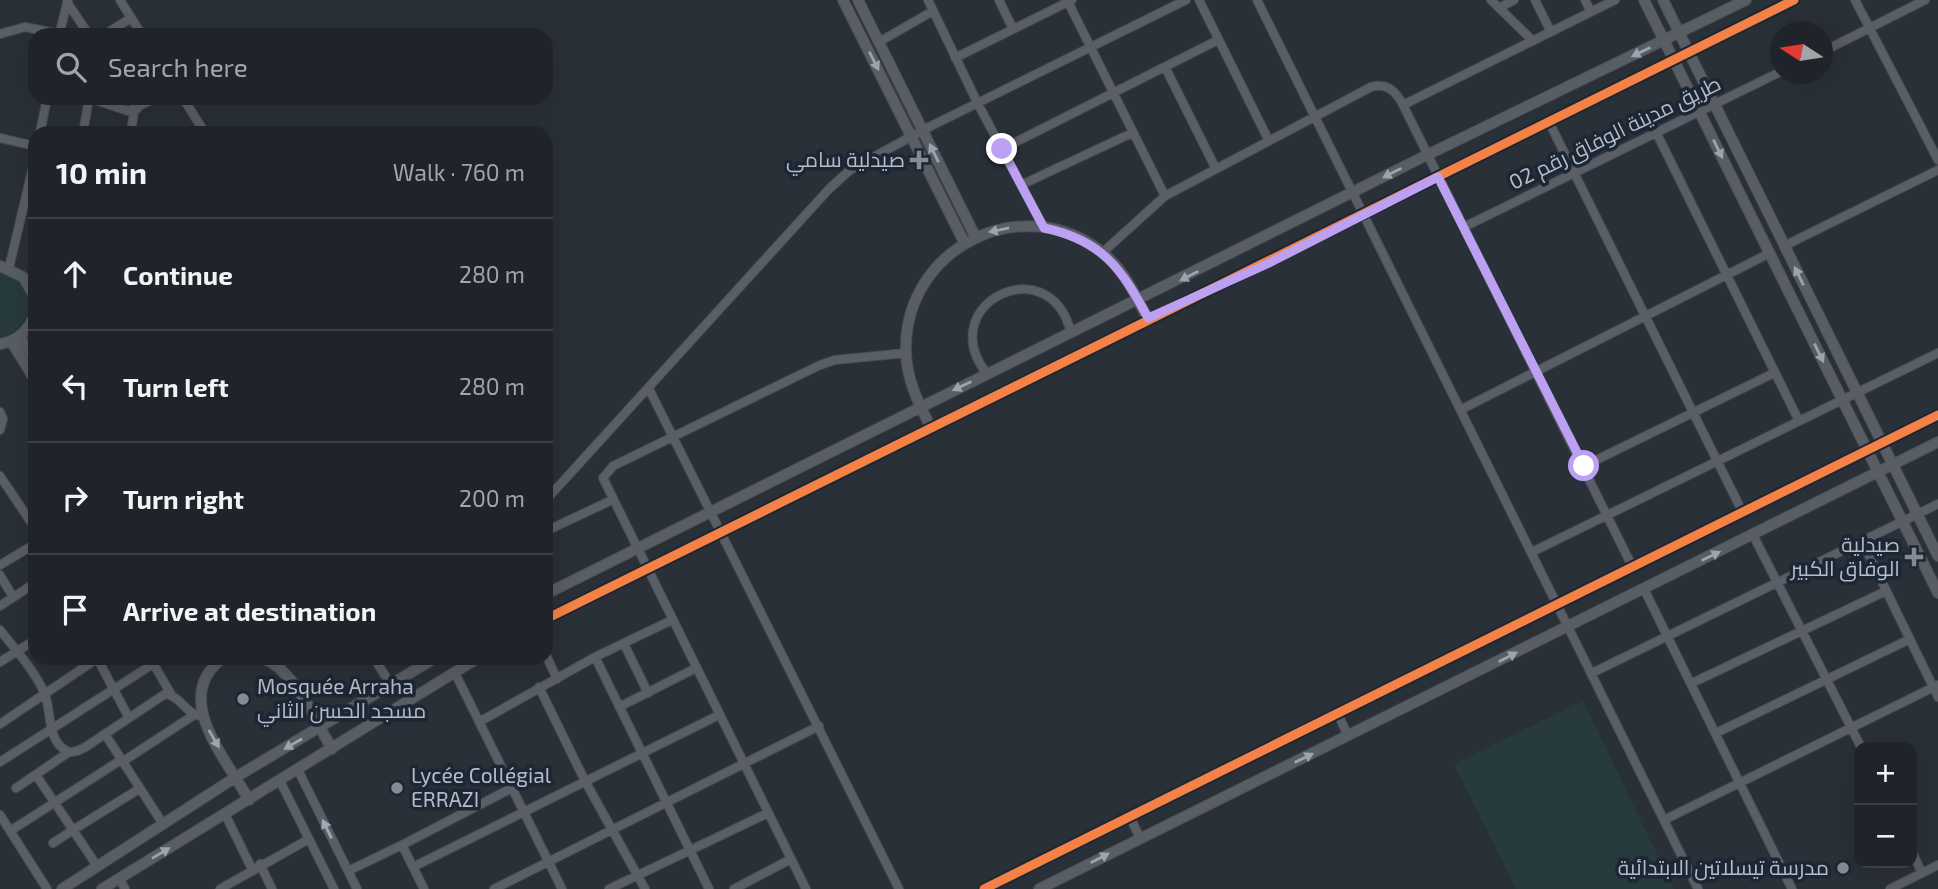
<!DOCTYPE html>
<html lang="en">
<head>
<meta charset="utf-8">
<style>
  :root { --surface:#20242a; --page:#2d3036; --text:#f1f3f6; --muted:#a2a4a8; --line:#3d4147 }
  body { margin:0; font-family:"Exo 2",Cairo,sans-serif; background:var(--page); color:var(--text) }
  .controls { position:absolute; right:21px; bottom:21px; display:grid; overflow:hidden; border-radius:14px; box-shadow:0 7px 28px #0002 }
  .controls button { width:63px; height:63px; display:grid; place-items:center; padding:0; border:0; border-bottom:2px solid var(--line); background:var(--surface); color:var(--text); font:35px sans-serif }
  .compass { position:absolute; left:1770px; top:21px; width:63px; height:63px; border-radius:50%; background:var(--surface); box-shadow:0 7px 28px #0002; rotate:282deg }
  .stop { position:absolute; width:21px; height:21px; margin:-16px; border:5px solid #bca0f2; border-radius:50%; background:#fff }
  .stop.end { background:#bca0f2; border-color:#fff; box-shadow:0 2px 7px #0008 }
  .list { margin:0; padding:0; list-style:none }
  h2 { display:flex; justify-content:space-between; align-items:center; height:91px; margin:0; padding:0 28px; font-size:30px }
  h2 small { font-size:23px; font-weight:400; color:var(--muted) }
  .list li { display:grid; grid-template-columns:46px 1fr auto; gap:21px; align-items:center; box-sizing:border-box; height:112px; padding:0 28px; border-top:2px solid var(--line) }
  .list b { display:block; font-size:26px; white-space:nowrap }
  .list em { font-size:23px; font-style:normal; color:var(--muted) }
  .icon { flex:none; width:38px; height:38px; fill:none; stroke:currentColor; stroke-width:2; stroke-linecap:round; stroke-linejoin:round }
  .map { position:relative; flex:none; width:1938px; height:889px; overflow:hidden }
  .search { position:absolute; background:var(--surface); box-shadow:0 7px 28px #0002; left:28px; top:28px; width:525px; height:77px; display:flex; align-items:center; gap:18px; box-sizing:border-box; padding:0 24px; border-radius:21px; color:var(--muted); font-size:26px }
  .panel { position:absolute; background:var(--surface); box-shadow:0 7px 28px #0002; left:28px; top:126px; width:525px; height:539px; border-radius:21px }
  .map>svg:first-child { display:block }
</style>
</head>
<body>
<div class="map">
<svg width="1938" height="889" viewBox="0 0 1938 889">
  <rect width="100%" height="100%" fill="#2a3038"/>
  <path fill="#273a3e" d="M0,271C6,274 15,277 20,281C41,300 24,333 0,337Z
    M1583,701L1674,889H1516L1454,764Z"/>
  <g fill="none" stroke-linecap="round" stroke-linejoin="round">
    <defs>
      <path id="street" d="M120,0L142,35
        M928,0L978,104L1044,228
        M999,0L1013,29
        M1067,0L1165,196
        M1199,0L1269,141
        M1257,0L1698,889
        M1491,0L1533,41
        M1535,0L1551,32
        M1585,0L1591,12
        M1855,0L1938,160
        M67,2L89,35
        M1499,8L1514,0
        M0,34L25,27L60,34
        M59,35L68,0
        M104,35L131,18
        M879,42L933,11
        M1822,52L1925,0
        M955,58L1072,0
        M1165,67L1215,167
        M89,98L128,111L156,98
        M130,98L137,109
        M183,98L205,133
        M1403,105L1615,0
        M1549,122L1742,511
        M1656,132L1799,421
        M40,133L47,98
        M83,133L89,98
        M131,133L134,111
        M0,138L35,146
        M1002,149L1218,40
        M1021,185L1132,133
        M1464,227L1780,72
        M1784,246L1938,170
        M1102,253L1165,196L1371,87C1386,83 1393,89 1401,101L1632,566
        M9,268L35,158
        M987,374C932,304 1050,246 1071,333
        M649,389L899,889
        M1462,409L1770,253
        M0,412L3,419L0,430
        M1584,466L1774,373
        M0,476L35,528
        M546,500L829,189L850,170L923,130L1186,0
        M546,531L612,500
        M1753,535L1861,747
        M1863,543L1938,697
        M1532,552L1938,353
        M0,565L35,544
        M0,575L13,597
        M1644,589L1792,889
        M0,606L35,583
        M0,630C15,649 34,670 44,692C52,709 46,741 67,751C78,756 96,739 105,734
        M624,644L648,693
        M546,655L557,679
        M595,657L709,889
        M97,658L128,716
        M150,658L171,694
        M374,658L391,685
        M0,662L35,640
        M277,666L288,658
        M455,673L562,889
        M1592,673L1938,504
        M1692,683L1886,591
        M539,687L585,781L645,889
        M619,707L696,668
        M1338,714L1348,736
        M479,722L595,657L672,620
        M0,724L98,658
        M1716,733L1910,639
        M0,762L153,664
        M122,762L194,715
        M298,770L357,889
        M36,775L73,830L139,789
        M280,781L334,889
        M16,788L69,752
        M225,814L252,869
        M0,815L47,889
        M1130,817L1140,838
        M1664,820L1938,685
        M163,824L105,734L165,694C182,696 185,715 202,716
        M10,831L121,760
        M53,843L73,830L97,866
        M402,845L512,788
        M1912,852L1922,873
        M260,864L272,889
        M413,867L719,715
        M348,871L402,845L424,889
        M119,878L125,889
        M220,889L309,839
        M494,889L819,726
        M609,889L768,813
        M734,889L791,859
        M806,889L603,478L613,466L820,365L835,360L906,353
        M1890,889L1938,865"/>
      <path id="secondary" d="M843,0L964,242
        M858,0L975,236
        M1644,0L1938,593
        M1663,0L1938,556
        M0,266L23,277L35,297
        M19,336L35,359
        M11,341L35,380
        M0,344C17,341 30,330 35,313
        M931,428C919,404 907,381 906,353C902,249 1022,188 1103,253C1125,271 1135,295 1148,319
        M546,594L1427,155L1746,0
        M546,619L1794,0
        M223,658C170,697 226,758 249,800
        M262,658C295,670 315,720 332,749
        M62,889L236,777L435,658
        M102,889L478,658
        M984,889L1938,415
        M1039,889L1938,442"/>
    </defs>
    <use href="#street" stroke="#484c53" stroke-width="10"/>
    <use href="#secondary" stroke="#484c53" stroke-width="12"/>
    <use href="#street" stroke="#5a5e66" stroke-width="8"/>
    <use href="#secondary" stroke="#595d64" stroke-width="10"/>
    <defs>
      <path id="cycleway" d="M546,619L1794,0
        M984,889L1938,415"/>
    </defs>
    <use href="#cycleway" stroke="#1d2633" stroke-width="13"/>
    <use href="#cycleway" stroke="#f48246" stroke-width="9"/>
  </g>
  <defs><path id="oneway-solid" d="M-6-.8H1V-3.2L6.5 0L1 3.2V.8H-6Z" transform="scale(1.75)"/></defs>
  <g fill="#9da4b0">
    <use href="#oneway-solid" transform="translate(1641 52) rotate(154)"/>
    <use href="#oneway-solid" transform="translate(874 61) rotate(63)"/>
    <use href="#oneway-solid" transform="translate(1718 149) rotate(64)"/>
    <use href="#oneway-solid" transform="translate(934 153) rotate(-116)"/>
    <use href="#oneway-solid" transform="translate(1392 173) rotate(153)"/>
    <use href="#oneway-solid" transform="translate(999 230) rotate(168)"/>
    <use href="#oneway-solid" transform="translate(1189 276) rotate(153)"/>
    <use href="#oneway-solid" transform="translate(1799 276) rotate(-116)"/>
    <use href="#oneway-solid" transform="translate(1819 353) rotate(64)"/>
    <use href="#oneway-solid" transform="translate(962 386) rotate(154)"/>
    <use href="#oneway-solid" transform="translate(1711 556) rotate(-26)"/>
    <use href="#oneway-solid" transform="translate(1508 657) rotate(-27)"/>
    <use href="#oneway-solid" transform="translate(214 739) rotate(60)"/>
    <use href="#oneway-solid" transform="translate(293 744) rotate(150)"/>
    <use href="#oneway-solid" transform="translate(1304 758) rotate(-26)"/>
    <use href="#oneway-solid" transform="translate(161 853) rotate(-31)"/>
    <use href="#oneway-solid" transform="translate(1100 858) rotate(-27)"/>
  </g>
  <use fill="#a2a9b5" href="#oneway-solid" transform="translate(327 829) rotate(-116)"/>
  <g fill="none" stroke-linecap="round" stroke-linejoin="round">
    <path stroke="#bca0f2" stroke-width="9" d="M1002,149L1044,228C1102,240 1122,269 1148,318L1267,264L1438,177L1584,466"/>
  </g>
  <g fill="#848b96" stroke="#1d2633" stroke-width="2.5">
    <path d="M915.5 149.5h7v7h7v7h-7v7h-7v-7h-7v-7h7z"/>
    <path d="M1910.5 546.5h7v7h7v7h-7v7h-7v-7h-7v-7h7z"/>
    <circle cx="243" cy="699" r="7"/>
    <circle cx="397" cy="788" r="7"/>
    <circle cx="1843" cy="868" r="7"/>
  </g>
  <g text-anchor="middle" stroke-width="7" stroke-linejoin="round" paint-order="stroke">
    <g font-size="21" fill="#b4bcc9" stroke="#1d2633">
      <text transform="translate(1615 133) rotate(-26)" y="7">طريق مدينة الوفاق رقم 02</text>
    </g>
    <g font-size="21" fill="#b4bcc9" stroke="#1d2633" text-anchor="end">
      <text x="905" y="167">صيدلية سامي</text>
      <text x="1900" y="552">صيدلية<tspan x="1900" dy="24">الوفاق الكبير</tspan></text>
      <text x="257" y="694" text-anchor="start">Mosquée Arraha<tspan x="257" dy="24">مسجد الحسن الثاني</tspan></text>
      <text x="411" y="783" text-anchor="start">Lycée Collégial<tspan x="411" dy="24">ERRAZI</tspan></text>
      <text x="1829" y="875">مدرسة تيسلاتين الابتدائية</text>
    </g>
  </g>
</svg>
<div class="controls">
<button>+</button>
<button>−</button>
</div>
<svg class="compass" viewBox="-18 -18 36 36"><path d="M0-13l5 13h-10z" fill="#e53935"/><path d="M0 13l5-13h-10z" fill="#a2a4a8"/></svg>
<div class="stop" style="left:1584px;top:466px"></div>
<div class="stop end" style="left:1002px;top:149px"></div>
<div class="search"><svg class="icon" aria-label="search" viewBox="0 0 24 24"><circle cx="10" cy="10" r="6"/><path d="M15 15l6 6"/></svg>Search here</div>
<section class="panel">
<h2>10 min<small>Walk · 760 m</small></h2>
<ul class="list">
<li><svg class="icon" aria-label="ahead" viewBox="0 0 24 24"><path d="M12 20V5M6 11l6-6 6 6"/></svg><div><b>Continue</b></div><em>280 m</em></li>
<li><svg class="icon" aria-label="left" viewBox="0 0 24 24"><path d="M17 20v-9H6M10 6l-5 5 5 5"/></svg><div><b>Turn left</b></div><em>280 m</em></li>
<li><svg class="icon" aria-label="right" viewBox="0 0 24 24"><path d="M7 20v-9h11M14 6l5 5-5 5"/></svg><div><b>Turn right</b></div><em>200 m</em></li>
<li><svg class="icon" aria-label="arrive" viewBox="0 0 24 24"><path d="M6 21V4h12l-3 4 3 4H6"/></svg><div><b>Arrive at destination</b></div></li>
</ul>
</section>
</div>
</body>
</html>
